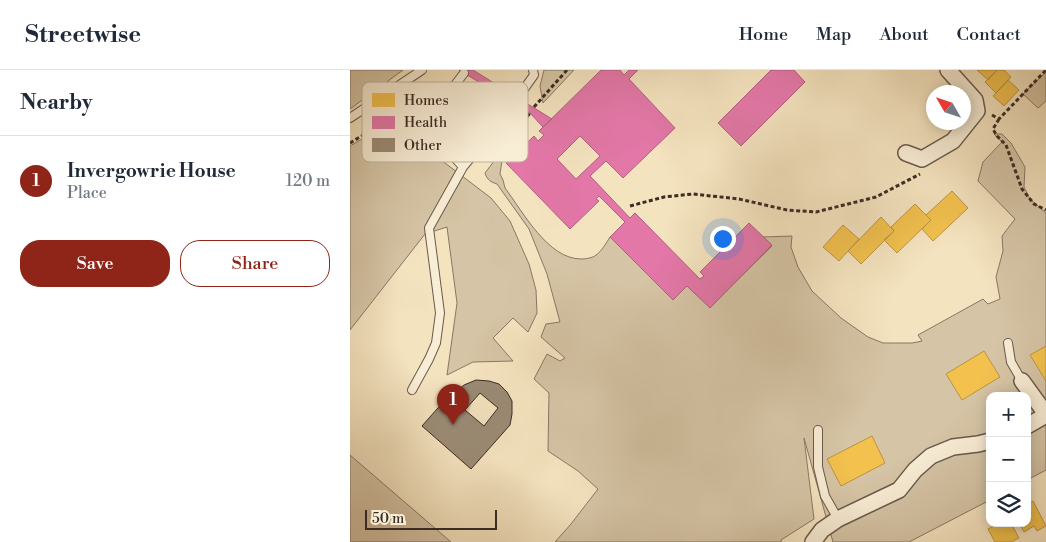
<!DOCTYPE html>
<html lang="en">
<head>
<meta charset="utf-8">
<style>
  :root { --surface:#fff; --page:#f2f2f3; --text:#1f2937; --muted:#747a83; --line:#e0e1e3; --accent:#8f2418 }
  body { margin:0; font-family:"Libre Bodoni",serif; background:var(--page); color:var(--text) }
  .controls { position:absolute; right:15px; bottom:15px; display:grid; overflow:hidden; border-radius:10px; box-shadow:0 2px 12px #0003 }
  .controls button { width:45px; height:45px; display:grid; place-items:center; padding:0; border:0; border-bottom:1px solid var(--line); background:var(--surface); color:var(--text); font:25px sans-serif }
  .compass { position:absolute; left:576px; top:15px; width:45px; height:45px; border-radius:50%; background:var(--surface); box-shadow:0 2px 12px #0003; rotate:309deg }
  .scale { position:absolute; left:15px; bottom:12px; width:132px; box-sizing:border-box; padding-left:5px; border:2px solid #3b2c24; border-top:0; font-size:14px; line-height:18px; white-space:nowrap; color:#3b2c24; -webkit-text-stroke:4px #f8edd5; paint-order:stroke }
  .you { position:absolute; left:372px; top:168px; width:18px; height:18px; margin:-12px; border:4px solid #fff; border-radius:50%; background:#1a73e8; box-shadow:0 0 0 8px #1a73e833 }
  .badge { display:grid; place-items:center; width:32px; height:32px; border-radius:50%; background:var(--accent); color:#fff; font-size:16px; font-weight:700 }
  .pin { position:absolute; translate:-50% -41px; filter:drop-shadow(0 1px 2px #0008) }
  .pin::after { content:''; position:absolute; top:26px; width:18px; height:15px; background:inherit; clip-path:polygon(0 0,100% 0,50% 100%) }
  .list { margin:0; padding:0; list-style:none }
  h2 { display:flex; justify-content:space-between; align-items:center; height:65px; margin:0; padding:0 20px; font-size:21px }
  h2 small { font-size:16px; font-weight:400; color:var(--muted) }
  .list li { display:grid; grid-template-columns:32px 1fr auto; gap:15px; align-items:center; box-sizing:border-box; height:90px; padding:0 20px; border-top:1px solid var(--line) }
  .list b { display:block; font-size:19px; white-space:nowrap }
  .list p { margin:0; font-size:16px; white-space:nowrap; color:var(--muted) }
  .list em { font-size:16px; font-style:normal; color:var(--muted) }
  .actions { display:flex; gap:10px; padding:15px 20px }
  .actions a { flex:1; padding:11px 0; border:1px solid var(--accent); border-radius:20px; text-align:center; font-size:18px; color:var(--accent) }
  .actions .main { background:var(--accent); color:#fff }
  .icon { flex:none; width:28px; height:28px; fill:none; stroke:currentColor; stroke-width:2; stroke-linecap:round; stroke-linejoin:round }
  .map { position:relative; flex:none; width:696px; height:472px; overflow:hidden }
  header { display:flex; align-items:center; gap:30px; box-sizing:border-box; height:70px; padding:0 25px; background:var(--surface); border-bottom:1px solid var(--line) }
  header strong { font-size:24px }
  nav { display:flex; gap:28px; margin-inline-start:auto; font-size:18px }
  main { display:flex }
  aside { flex:1; background:var(--surface) }
  .map>svg:first-child { display:block }
</style>
</head>
<body>
<header>
<strong>Streetwise</strong>
<nav><a>Home</a><a>Map</a><a>About</a><a>Contact</a></nav>
</header>
<main>
<aside>
<h2>Nearby<small></small></h2>
<ul class="list">
<li><span class="badge">1</span><div><b>Invergowrie House</b><p>Place</p></div><em>120 m</em></li>
</ul>
<div class="actions"><a class="main">Save</a><a>Share</a></div>
</aside>
<div class="map">
<svg width="696" height="472" viewBox="0 0 696 472">
  <rect width="100%" height="100%" fill="#f4e3bf"/>
  <filter id="stains"><feTurbulence type="fractalNoise" baseFrequency=".004" numOctaves="4"/><feColorMatrix values="0 0 0 0 .2 0 0 0 0 .09 0 0 0 0 .02 0 0 0 .5 -.17"/></filter>
  <radialGradient id="worn" r=".72"><stop offset=".6" stop-color="#630" stop-opacity="0"/><stop offset="1" stop-color="#630" stop-opacity=".3"/></radialGradient>
  <path fill="#d5c4a5" stroke="#887864" d="M0,0H53L0,39Z
    M194,0H224L193,33L190,16Z
    M696,2V31L688,38L673,24Z
    M43,51L66,60L76,81L95,93L141,128L160,151L179,194L186,220L187,243L178,262L163,248L143,268L163,291L123,292L97,305L107,233L97,157L75,164L0,260V76Z
    M644,64H652L661,73L675,97L674,117L680,129L696,143V400L677,410V326H640V430L559,472H483L454,368L464,449L431,470V472H205L221,454L248,419L228,401L198,381L199,323L184,309L197,284L210,291L215,288L191,267L196,254L210,252L197,204L179,159L147,114C141,112 137,110 135,103L151,82L153,84L150,104L153,110L155,118C173,142 198,189 231,189C235,189 243,188 246,185C251,182 257,172 260,167L323,229L337,216L360,237L422,176L413,167L442,166L441,177L448,197L462,221L491,248L518,267L533,273H562L572,271L568,265L633,229L638,234L650,229L646,207L653,181L652,166L665,149L628,111L633,92L652,72Z
    M0,385L101,472H0Z"/>
  <path fill="#f2c14e" stroke="#bb9441" d="M627,0H647L638,10Z
    M647,0H654L661,7L646,23L635,12Z
    M658,10L669,20L654,36L643,26Z
    M602,121L618,138L583,171L572,159L581,150L576,145Z
    M565,134L581,150L547,183L534,170L544,161L541,157Z
    M531,147L544,161L511,194L498,181Z
    M493,155L509,169L489,191L473,177Z
    M696,276V311L680,285Z
    M634,281L650,307L612,330L596,304Z
    M522,366L535,393L491,416L477,389Z
    M683,431L696,456L687,461L684,456L674,462L669,453H677V435Z
    M649,453H661L669,468L661,472H645L638,459Z"/>
  <path fill="#e377a8" stroke="#b16080" fill-rule="evenodd" d="M109,0H123L202,49L193,57L180,43Z
    M251,0H270L274,5L279,0H288L279,9L325,58L273,108L256,91L240,106L280,148L285,143L350,209L354,206L350,202L399,153L422,175L360,238L337,216L323,230L260,167L275,152L249,126L246,129L249,131L220,159L156,93L184,66L188,71L194,65L189,61ZM230,66L250,86L226,109L207,89Z
    M421,0H444L455,12L391,76L368,53Z"/>
  <path fill="#9b8b75" stroke="#3b2c24" fill-rule="evenodd" d="M126,310L139,311L149,314L157,322L162,331V344L160,355L121,399L72,356L87,339L114,315ZM130,323L148,338L134,356L115,340Z"/>
  <g fill="none" stroke-linecap="round" stroke-linejoin="round">
    <defs>
      <path id="service" d="M0,48L72,0
        M113,97L149,54L184,5L183,0
        M658,273L661,292L672,311
        M62,320L79,289L86,273L90,243L79,158L113,97L77,57L90,35L114,3
        M468,360V397L475,426L488,449"/>
      <path id="minor" d="M556,83L572,89L603,71L627,41L625,30L598,0
        M672,311L696,344
        M677,356L696,345
        M463,472L472,460L488,449L549,420L565,400L581,386L603,377L628,374L640,371"/>
    </defs>
    <use href="#service" stroke="#695a4b" stroke-width="10"/>
    <use href="#minor" stroke="#695a4b" stroke-width="18"/>
    <path stroke="#3b2c24" stroke-width="3" stroke-dasharray="4 2.5" stroke-linecap="butt" d="M184,37L217,0
      M642,45L649,49L696,0
      M649,49L643,59L647,66L656,75L672,119L684,134L696,140
      M155,64L160,67L180,43
      M0,73L48,44L67,52
      M280,136L314,127L343,124L389,129L437,140L466,142L526,127L570,104"/>
    <use href="#service" stroke="#f8edd5" stroke-width="8"/>
    <use href="#minor" stroke="#f8edd5" stroke-width="15"/>
  </g>
  <rect x="12" y="12" width="166" height="80" rx="8" fill="#f8edd5" stroke="#bfb3a0" stroke-width="1"/>
  <rect x="22" y="23" width="23" height="14" fill="#f2c14e"/>
  <rect x="22" y="46" width="23" height="13" fill="#e377a8"/>
  <rect x="22" y="68" width="23" height="14" fill="#9b8b75"/>
  <g font-size="14" fill="#3b2c24">
    <text x="54" y="35">Homes</text>
    <text x="54" y="57">Health</text>
    <text x="54" y="80">Other</text>
  </g>
  <rect width="100%" height="100%" filter="url(#stains)"/>
  <rect width="100%" height="100%" fill="url(#worn)"/>
</svg>
<div class="controls">
<button>+</button>
<button>−</button>
<button><svg class="icon" aria-label="layers" viewBox="0 0 24 24"><path d="M12 4l9 5-9 5-9-5zM3 14l9 5 9-5"/></svg></button>
</div>
<svg class="compass" viewBox="-18 -18 36 36"><path d="M0-13l5 13h-10z" fill="#e53935"/><path d="M0 13l5-13h-10z" fill="#747a83"/></svg>
<div class="scale">50 m</div>
<div class="you"></div>
<div class="pin badge" style="left:103px;top:355px">1</div>
</div>
</main>
</body>
</html>
